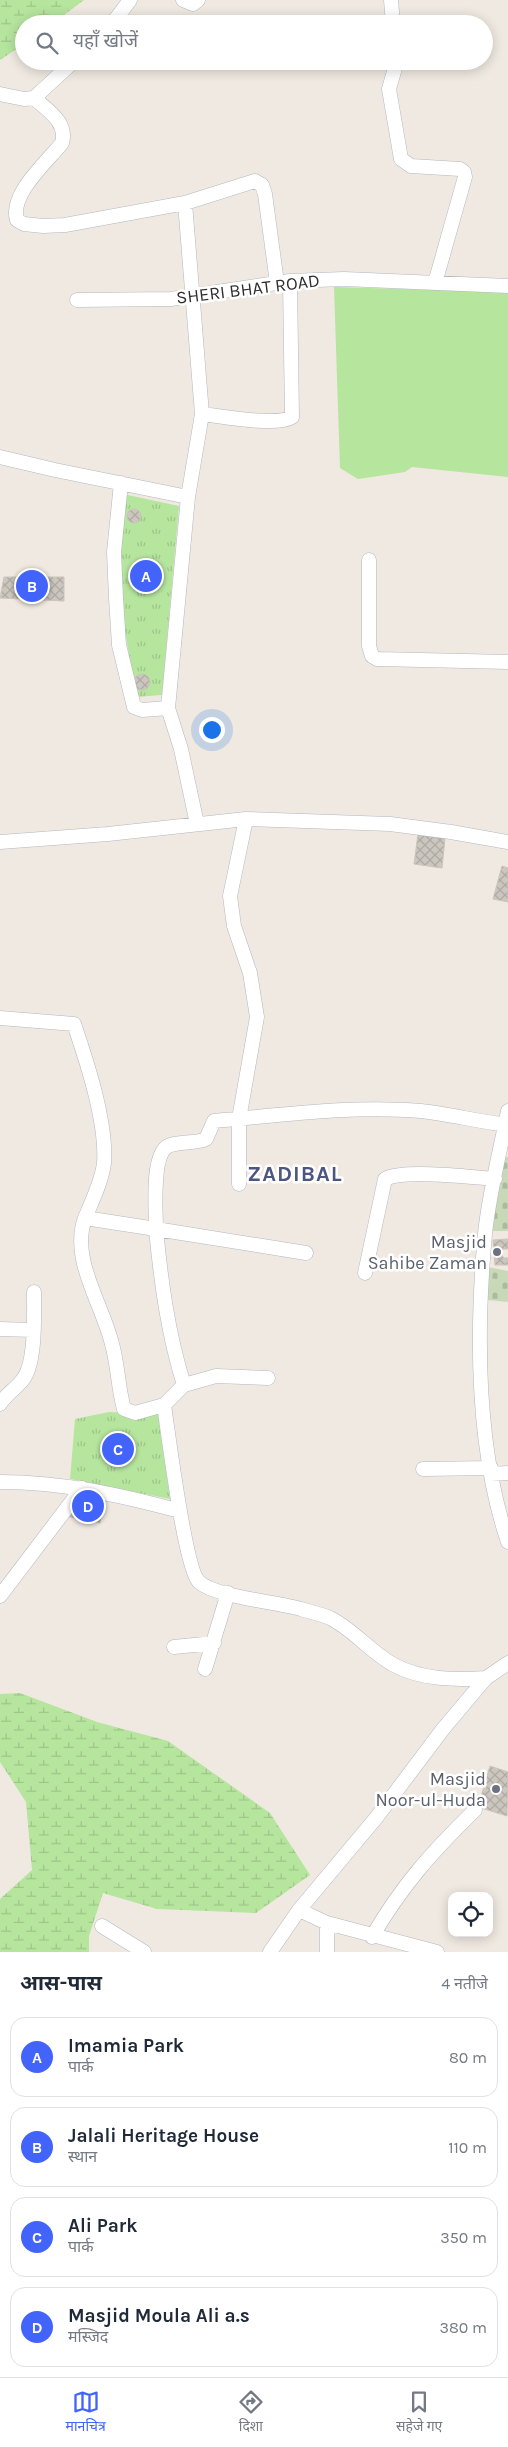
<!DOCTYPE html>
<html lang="hi">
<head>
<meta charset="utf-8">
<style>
  :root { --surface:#fff; --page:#f2f2f3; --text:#1f2937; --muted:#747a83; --line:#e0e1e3; --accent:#4264fb }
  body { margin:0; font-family:Karla,"Noto Sans Devanagari",sans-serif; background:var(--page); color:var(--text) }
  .controls { position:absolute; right:15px; bottom:15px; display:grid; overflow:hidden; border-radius:10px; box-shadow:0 2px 12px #0003 }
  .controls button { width:45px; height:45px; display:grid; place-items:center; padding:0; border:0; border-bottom:1px solid var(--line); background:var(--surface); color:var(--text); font:25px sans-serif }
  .you { position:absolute; left:211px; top:729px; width:18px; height:18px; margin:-12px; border:4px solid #fff; border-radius:50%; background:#1a73e8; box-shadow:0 0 0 8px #1a73e833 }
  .badge { display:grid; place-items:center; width:32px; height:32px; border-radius:50%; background:var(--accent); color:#fff; font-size:16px; font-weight:700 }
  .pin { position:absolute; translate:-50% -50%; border:2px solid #fff; box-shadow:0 1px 5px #0006 }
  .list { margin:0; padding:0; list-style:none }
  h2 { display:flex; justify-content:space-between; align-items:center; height:65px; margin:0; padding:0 20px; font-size:21px }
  h2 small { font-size:16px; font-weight:400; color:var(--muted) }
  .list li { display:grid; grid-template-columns:32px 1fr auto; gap:15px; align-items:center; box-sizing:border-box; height:80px; margin:0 10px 10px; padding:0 10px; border:1px solid var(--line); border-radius:15px }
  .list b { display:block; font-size:19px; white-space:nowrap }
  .list p { margin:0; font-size:16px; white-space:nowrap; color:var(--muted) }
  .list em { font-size:16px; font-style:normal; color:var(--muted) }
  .icon { flex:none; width:28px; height:28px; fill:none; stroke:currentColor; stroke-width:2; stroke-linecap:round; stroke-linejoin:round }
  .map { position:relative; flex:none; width:508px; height:1952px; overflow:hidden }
  .search { position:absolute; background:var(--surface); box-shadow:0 2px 12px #0003; left:15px; right:15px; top:15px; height:55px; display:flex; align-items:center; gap:12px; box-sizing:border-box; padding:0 18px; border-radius:28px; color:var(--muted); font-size:19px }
  .sheet { height:425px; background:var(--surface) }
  nav { display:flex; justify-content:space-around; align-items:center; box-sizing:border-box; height:70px; border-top:1px solid var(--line); background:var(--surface); font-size:14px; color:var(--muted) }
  nav a { display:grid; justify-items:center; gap:2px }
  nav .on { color:var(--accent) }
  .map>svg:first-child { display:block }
</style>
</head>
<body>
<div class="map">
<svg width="508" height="1952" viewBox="0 0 508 1952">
  <defs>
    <pattern id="wetland-marsh" width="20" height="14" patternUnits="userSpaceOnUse" patternTransform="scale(1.25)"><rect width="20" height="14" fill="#b6e59e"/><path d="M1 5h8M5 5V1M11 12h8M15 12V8" fill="none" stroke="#9dc588"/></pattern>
    <pattern id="cemetery-stones" width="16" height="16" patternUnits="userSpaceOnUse" patternTransform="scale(1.25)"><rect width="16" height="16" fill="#c8d9b8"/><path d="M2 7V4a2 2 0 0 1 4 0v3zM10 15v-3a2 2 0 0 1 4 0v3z" fill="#acbb9e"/></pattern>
    <pattern id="park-tufts" width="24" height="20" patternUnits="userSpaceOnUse" patternTransform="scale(1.25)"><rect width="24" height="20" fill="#b6e59e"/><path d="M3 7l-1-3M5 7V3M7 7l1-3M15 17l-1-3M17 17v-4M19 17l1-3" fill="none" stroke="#9dc588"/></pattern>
    <pattern id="building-cross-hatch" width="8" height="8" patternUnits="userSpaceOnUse" patternTransform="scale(1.25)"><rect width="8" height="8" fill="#cbc7bf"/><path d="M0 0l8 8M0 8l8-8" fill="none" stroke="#afaba4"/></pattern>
  </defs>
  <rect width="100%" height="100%" fill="#efe9e1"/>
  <path fill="#b6e59e" d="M334,287L508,292V477L412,467L405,472L358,479L340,468Z"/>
  <path fill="url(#wetland-marsh)" d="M0,0H84L52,24H24V44L0,60Z
    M20,1693L97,1722L168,1741L270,1813L310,1875L256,1913L157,1909L103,1893L89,1936V1952H0V1899L32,1870L26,1802L0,1762V1694Z"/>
  <path fill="url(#cemetery-stones)" d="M503,1157H508V1231H490Z
    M488,1267L508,1271V1302L488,1300Z"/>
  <path fill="url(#park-tufts)" d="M123,494L179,506L162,695L136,697L120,601L117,552Z
    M109,1412L158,1414L170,1499L70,1479L75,1419Z"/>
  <path fill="url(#building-cross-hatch)" stroke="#cbc5ba" d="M127 516a7 7 0 1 1 14 0a7 7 0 1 1-14 0Z
    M4,577H64V601L0,598Z
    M134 682a8 8 0 1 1 16 0a8 8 0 1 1-16 0Z
    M418,834L445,838L442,868L414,864Z
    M502,866L508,868V902L493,899Z
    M508,1239V1249H503L500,1253L504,1258H508V1265H495L493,1240Z
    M83,1491L106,1496L100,1523L66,1516Z
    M490,1766L508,1772L507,1816L478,1807Z"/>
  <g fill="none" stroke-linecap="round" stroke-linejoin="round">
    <defs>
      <path id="minor" d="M183,0L193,4L198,0
        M391,0L393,24
        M112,24L130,0
        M397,61L389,89L401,159L411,166L460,169L464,172L465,177L435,283
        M0,94L24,99L34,98L74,61
        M34,98C47,110 68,122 62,143C48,161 9,194 17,220L24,224L43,226L65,225L185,203L255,181L262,185L265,194L277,283
        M185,203L202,414L188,497L168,708L181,749L197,824
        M77,300L171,299L290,281L344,279L508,286
        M202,414C221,416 277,427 292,417L290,281
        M0,457L55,470L188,497
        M121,483L114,552L116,598L119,645L134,707L142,710L168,708
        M369,560V646L372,656L377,659L508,662
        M0,842L108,834L246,819L390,824L451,832L508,842
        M0,1018L74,1024C87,1062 107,1123 104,1163C102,1181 92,1201 85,1218
        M508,1111C500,1152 489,1193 485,1234C476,1333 476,1447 508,1542
        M239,1184V1119L257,1017L250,973L234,926L230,896L246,819
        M365,1273L385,1179C403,1169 472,1177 495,1179
        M0,1329L33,1330
        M268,1378L216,1376L184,1385L164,1405L135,1413L124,1409C118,1388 118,1365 112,1344C102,1303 70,1259 85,1218L156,1229C156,1212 151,1155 168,1146C178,1141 195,1144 206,1139L214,1121C282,1115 352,1105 421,1111C450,1114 479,1122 508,1125
        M184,1385C168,1334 161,1282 156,1229L306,1253
        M0,1404C6,1394 17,1388 24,1378C36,1360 34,1314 34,1292
        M164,1405C168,1431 185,1569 199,1582C216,1597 277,1602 301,1609C310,1612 321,1614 330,1618C353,1629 370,1652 394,1665C422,1680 455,1680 486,1678
        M423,1469L491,1468
        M491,1474L508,1473
        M0,1482C63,1482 120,1495 180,1511
        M0,1596L82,1488
        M174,1647L214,1643
        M205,1669L228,1593
        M299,1910L327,1923L437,1952
        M102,1926L144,1952
        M372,1937C402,1885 433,1851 475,1810
        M270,1952L299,1910L376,1818L443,1729L486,1678L508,1663
        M327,1952V1923"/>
    </defs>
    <use href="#minor" stroke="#b4b7c1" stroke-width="15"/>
    <use href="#minor" stroke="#fff" stroke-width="14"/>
  </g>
  <g fill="#6b7280" stroke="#fff" stroke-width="2">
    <circle cx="497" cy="1252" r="5"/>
    <circle cx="496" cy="1789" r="5"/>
  </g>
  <g text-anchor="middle" stroke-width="5" stroke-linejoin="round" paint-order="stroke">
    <g font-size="18" fill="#2e2e2e" stroke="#fff">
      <text transform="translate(248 289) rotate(-7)" y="6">SHERI BHAT ROAD</text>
    </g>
    <g font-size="18" fill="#5b616d" stroke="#fff" text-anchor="end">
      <text x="487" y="1248">Masjid<tspan x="487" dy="21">Sahibe Zaman</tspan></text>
      <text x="486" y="1785">Masjid<tspan x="486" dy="21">Noor-ul-Huda</tspan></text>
    </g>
    <g font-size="22" font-weight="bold" letter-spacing="1" fill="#4d5680" stroke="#fff">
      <text x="295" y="1181">ZADIBAL</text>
    </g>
  </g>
</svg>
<div class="controls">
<button><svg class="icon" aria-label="locate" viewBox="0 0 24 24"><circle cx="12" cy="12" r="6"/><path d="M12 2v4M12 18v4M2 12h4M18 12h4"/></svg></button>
</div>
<div class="you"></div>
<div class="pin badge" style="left:146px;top:576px">A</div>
<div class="pin badge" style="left:32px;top:586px">B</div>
<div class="pin badge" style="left:118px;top:1449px">C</div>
<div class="pin badge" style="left:88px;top:1506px">D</div>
<div class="search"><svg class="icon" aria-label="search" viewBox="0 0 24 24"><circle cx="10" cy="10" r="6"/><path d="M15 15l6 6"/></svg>यहाँ खोजें</div>
</div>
<section class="sheet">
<h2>आस-पास<small>4 नतीजे</small></h2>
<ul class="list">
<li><span class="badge">A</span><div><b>Imamia Park</b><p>पार्क</p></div><em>80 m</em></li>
<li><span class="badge">B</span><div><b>Jalali Heritage House</b><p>स्थान</p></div><em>110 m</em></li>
<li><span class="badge">C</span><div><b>Ali Park</b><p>पार्क</p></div><em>350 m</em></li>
<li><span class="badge">D</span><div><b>Masjid Moula Ali a.s</b><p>मस्जिद</p></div><em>380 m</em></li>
</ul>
</section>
<nav>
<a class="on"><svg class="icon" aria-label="map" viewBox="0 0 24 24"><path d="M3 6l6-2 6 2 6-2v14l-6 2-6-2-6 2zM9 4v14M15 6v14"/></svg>मानचित्र</a>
<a><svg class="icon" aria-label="directions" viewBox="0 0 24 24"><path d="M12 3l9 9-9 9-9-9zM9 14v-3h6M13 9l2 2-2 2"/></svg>दिशा</a>
<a><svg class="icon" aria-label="saved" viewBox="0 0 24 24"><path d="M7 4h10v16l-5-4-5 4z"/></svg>सहेजे गए</a>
</nav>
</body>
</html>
